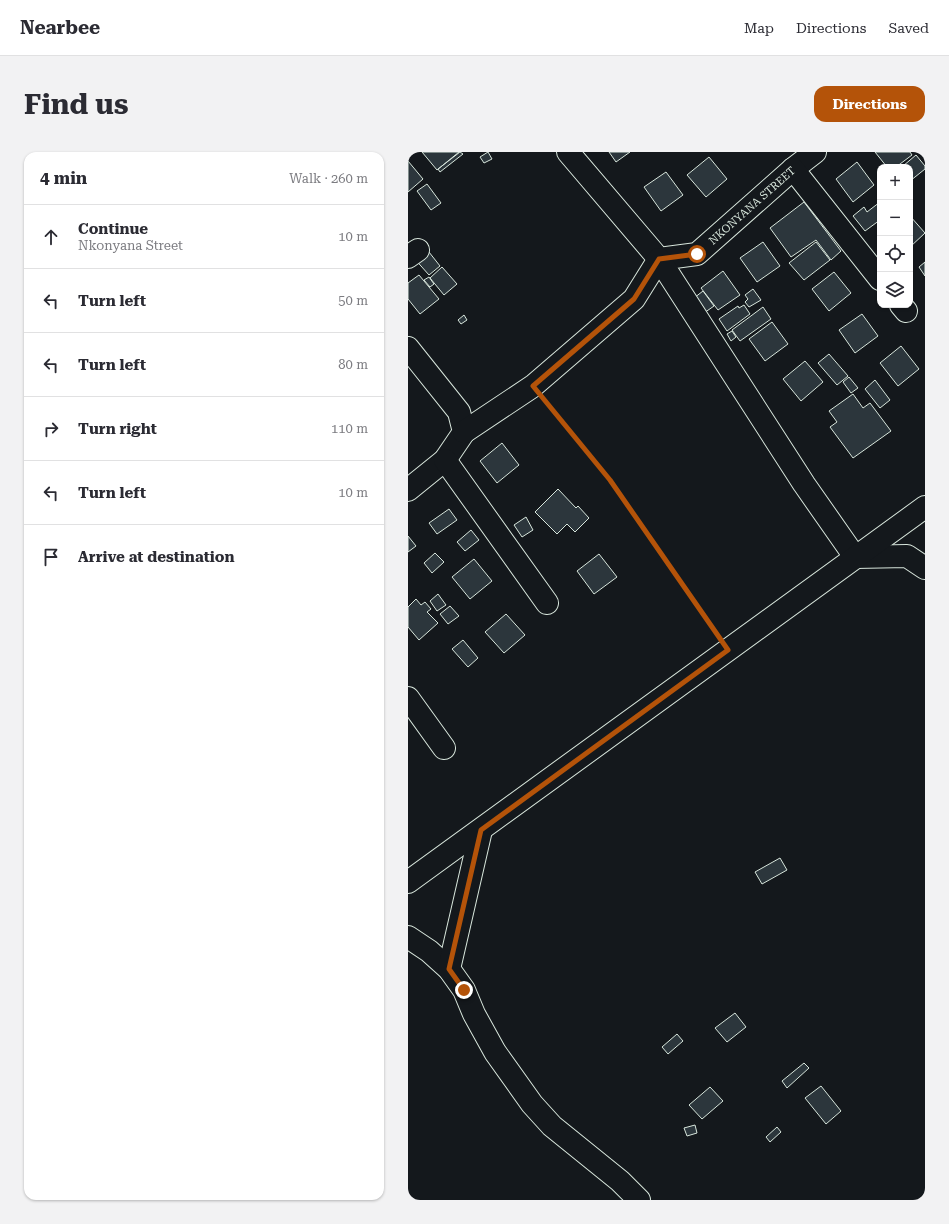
<!DOCTYPE html>
<meta charset="utf-8">
<style>
body{margin:0;font-family:"Roboto Serif",serif;background:#f2f2f3;color:#2b2b33}
.controls{position:absolute;right:12px;top:12px;display:grid;overflow:hidden;border-radius:8px;box-shadow:0 1px 3px #0004}
.controls button{width:36px;height:36px;display:grid;place-items:center;padding:0;border:0;border-bottom:1px solid #e1e1e2;background:#fff;color:#2b2b33;font:20px sans-serif}
.stop{position:absolute;width:12px;height:12px;margin:-9px;border:3px solid #b45309;border-radius:50%;background:#fff}
.stop.end{background:#b45309;border-color:#fff;box-shadow:0 1px 4px #0008}
.list{margin:0;padding:0;list-style:none}
h2{display:flex;justify-content:space-between;align-items:center;height:52px;margin:0;padding:0 16px;font-size:17px}
h2 small{font-size:13px;font-weight:400;color:#7c7c81}
.list li{display:grid;grid-template-columns:26px 1fr auto;gap:12px;align-items:center;box-sizing:border-box;height:64px;padding:0 16px;border-top:1px solid #e1e1e2}
.list b{display:block;font-size:15px;white-space:nowrap}
.list p{margin:0;font-size:13px;white-space:nowrap;color:#7c7c81}
.list em{font-size:13px;font-style:normal;color:#7c7c81}
.icon{flex:none;width:22px;height:22px;fill:none;stroke:currentColor;stroke-width:2;stroke-linecap:round;stroke-linejoin:round}
.map{position:relative;flex:none;width:517px;height:1048px;overflow:hidden;border-radius:12px}
header{display:flex;align-items:center;gap:24px;box-sizing:border-box;height:56px;padding:0 20px;background:#fff;border-bottom:1px solid #e1e1e2}
header strong{font-size:19px}
nav{display:flex;gap:22px;margin-inline-start:auto;font-size:14px}
.intro{display:flex;align-items:center;justify-content:space-between;box-sizing:border-box;height:96px;padding:0 24px}
h1{margin:0;font-size:28px}
.button{padding:10px 18px;border-radius:12px;background:#b45309;color:#fff;font-size:14px;font-weight:700}
main{display:flex;gap:24px;padding:0 24px}
aside{flex:1;background:#fff;border-radius:12px;box-shadow:0 1px 3px #0004}
.map>svg:first-child{display:block}
</style>
<header>
<strong>Nearbee</strong>
<nav><a>Map</a><a>Directions</a><a>Saved</a></nav>
</header>
<div class="intro"><h1>Find us</h1><a class="button">Directions</a></div>
<main>
<aside>
<h2>4 min<small>Walk · 260 m</small></h2>
<ul class="list">
<li><svg class="icon" aria-label="ahead" viewBox="0 0 24 24"><path d="M12 20V5M6 11l6-6 6 6"/></svg><div><b>Continue</b><p>Nkonyana Street</p></div><em>10 m</em></li>
<li><svg class="icon" aria-label="left" viewBox="0 0 24 24"><path d="M17 20v-9H6M10 6l-5 5 5 5"/></svg><div><b>Turn left</b></div><em>50 m</em></li>
<li><svg class="icon" aria-label="left" viewBox="0 0 24 24"><path d="M17 20v-9H6M10 6l-5 5 5 5"/></svg><div><b>Turn left</b></div><em>80 m</em></li>
<li><svg class="icon" aria-label="right" viewBox="0 0 24 24"><path d="M7 20v-9h11M14 6l5 5-5 5"/></svg><div><b>Turn right</b></div><em>110 m</em></li>
<li><svg class="icon" aria-label="left" viewBox="0 0 24 24"><path d="M17 20v-9H6M10 6l-5 5 5 5"/></svg><div><b>Turn left</b></div><em>10 m</em></li>
<li><svg class="icon" aria-label="arrive" viewBox="0 0 24 24"><path d="M6 21V4h12l-3 4 3 4H6"/></svg><div><b>Arrive at destination</b></div></li>
</ul>
</aside>
<div class="map">
<svg width="517" height="1048" viewBox="0 0 517 1048">
<rect width="100%" height="100%" fill="#14181c"/>
<path fill="#2c363c" stroke="#d8e6dc" d="M14,0H51L29,18Z
M52,0L55,2L32,20L30,17Z
M80,0L84,7L76,11L72,5Z
M201,0H222L208,10Z
M467,0H502L504,3L488,15H479Z
M508,3L517,14V17L502,29V15L495,14Z
M301,5L319,27L298,45L279,23Z
M0,9L15,27L0,40Z
M449,10L466,33L445,50L428,27Z
M258,20L275,43L253,59L236,35Z
M19,32L33,51L23,58L9,39Z
M396,50L433,99L423,108L408,88L383,105L362,76Z
M472,50V68L457,79L445,64L456,55L459,60Z
M502,64L517,81L502,95Z
M355,90L372,114L349,130L332,106Z
M408,90L422,108L396,128L381,111Z
M17,95L32,114L21,123L5,105Z
M517,110V124L511,115Z
M34,115L49,132L36,143L22,126Z
M315,119L332,143L310,158L293,136Z
M426,120L443,141L421,159L404,137Z
M11,123L31,147L12,162L0,147V131Z
M21,125L26,132L22,135L16,128Z
M345,137L353,148L341,155L337,150L340,147L337,143Z
M295,139L306,154L296,161L286,146Z
M336,153L342,162L319,179L311,167L330,154L331,156Z
M355,155L363,167L332,189L324,178Z
M454,162L470,184L447,201L431,178Z
M56,163L59,168L53,172L50,168Z
M364,170L380,192L357,209L341,187Z
M324,179L328,185L323,189L319,182Z
M493,194L511,217L490,234L472,211Z
M421,202L440,224L429,233L410,211Z
M397,209L415,230L393,249L375,227Z
M441,225L450,236L443,241L435,230Z
M467,228L482,248L472,256L457,237Z
M445,242L455,256L462,251L483,279L445,306L422,275L429,270L421,259Z
M94,291L111,313L89,331L72,309Z
M150,337L168,356L170,354L181,366L167,380L159,372L149,382L127,360Z
M41,357L49,368L29,382L21,371Z
M118,365L125,378L114,385L106,373Z
M63,378L71,388L57,399L49,390Z
M0,384L8,394L0,400Z
M27,401L36,410L24,421L16,411Z
M191,402L209,425L186,442L169,419Z
M66,407L84,429L62,447L44,425Z
M30,442L38,453L29,459L22,449Z
M8,447L13,453L17,450L23,457L19,460L30,471L11,488L0,475V455Z
M42,454L51,464L40,472L32,462Z
M98,462L117,483L96,501L77,480Z
M55,488L70,506L60,515L44,497Z
M372,706L379,718L354,732L347,720Z
M327,861L338,875L319,890L307,876Z
M269,882L275,889L260,902L254,895Z
M396,911L401,916L379,936L374,929Z
M413,934L433,959L418,972L397,946Z
M302,935L315,949L294,967L281,953Z
M287,973L289,981L279,984L276,976Z
M369,975L373,980L362,990L358,985Z"/>
<g fill="none" stroke-linecap="round" stroke-linejoin="round">
<g stroke="#d8e6dc" stroke-width="24">
<g id="minor">
<path id="s1" d="M160,0L251,107L289,102L385,17L407,0"/>
<path d="M385,17L472,127"/>
<path d="M0,105L10,98"/>
<path d="M493,153L498,159"/>
<path d="M0,196L51,260L56,280L37,308L0,338"/>
<path d="M56,280L125,234L226,147L251,107L396,332L447,405L499,404L517,416"/>
<path d="M37,308L139,451"/>
<path d="M0,546L36,596"/>
<path d="M0,785L21,799L41,817L56,838L66,862L87,900L124,952L144,974L212,1029L231,1048"/>
<path d="M41,817L73,678"/>
</g>
</g>
<g stroke="#d8e6dc" stroke-width="24">
<path id="major" d="M0,730L517,355"/>
</g>
<path stroke="#9da8a2" stroke-width="2.5" stroke-dasharray="3 2" stroke-linecap="butt" d="M141,253L202,328L306,478"/>
<use href="#minor" stroke="#14181c" stroke-width="22"/>
<use href="#major" stroke="#14181c" stroke-width="22"/>
</g>
<g fill="none" stroke-linecap="round" stroke-linejoin="round">
<path stroke="#b45309" stroke-width="5" d="M56,838L41,817L73,678L320,498L202,328L125,234L226,147L251,107L289,102"/>
</g>
<g text-anchor="middle" dominant-baseline="central" stroke-width="3" stroke-linejoin="round" paint-order="stroke">
<g font-size="11" fill="#d8e6dc" stroke="#14181c">
<text stroke="none"><textPath href="#s1" startOffset="252">NKONYANA STREET</textPath></text>
</g>
</g>
</svg>
<div class="controls">
<button>+</button>
<button>−</button>
<button><svg class="icon" aria-label="locate" viewBox="0 0 24 24"><circle cx="12" cy="12" r="6"/><path d="M12 2v4M12 18v4M2 12h4M18 12h4"/></svg></button>
<button><svg class="icon" aria-label="layers" viewBox="0 0 24 24"><path d="M12 4l9 5-9 5-9-5zM3 14l9 5 9-5"/></svg></button>
</div>
<div class="stop" style="left:289px;top:102px"></div>
<div class="stop end" style="left:56px;top:838px"></div>
</div>
</main>
